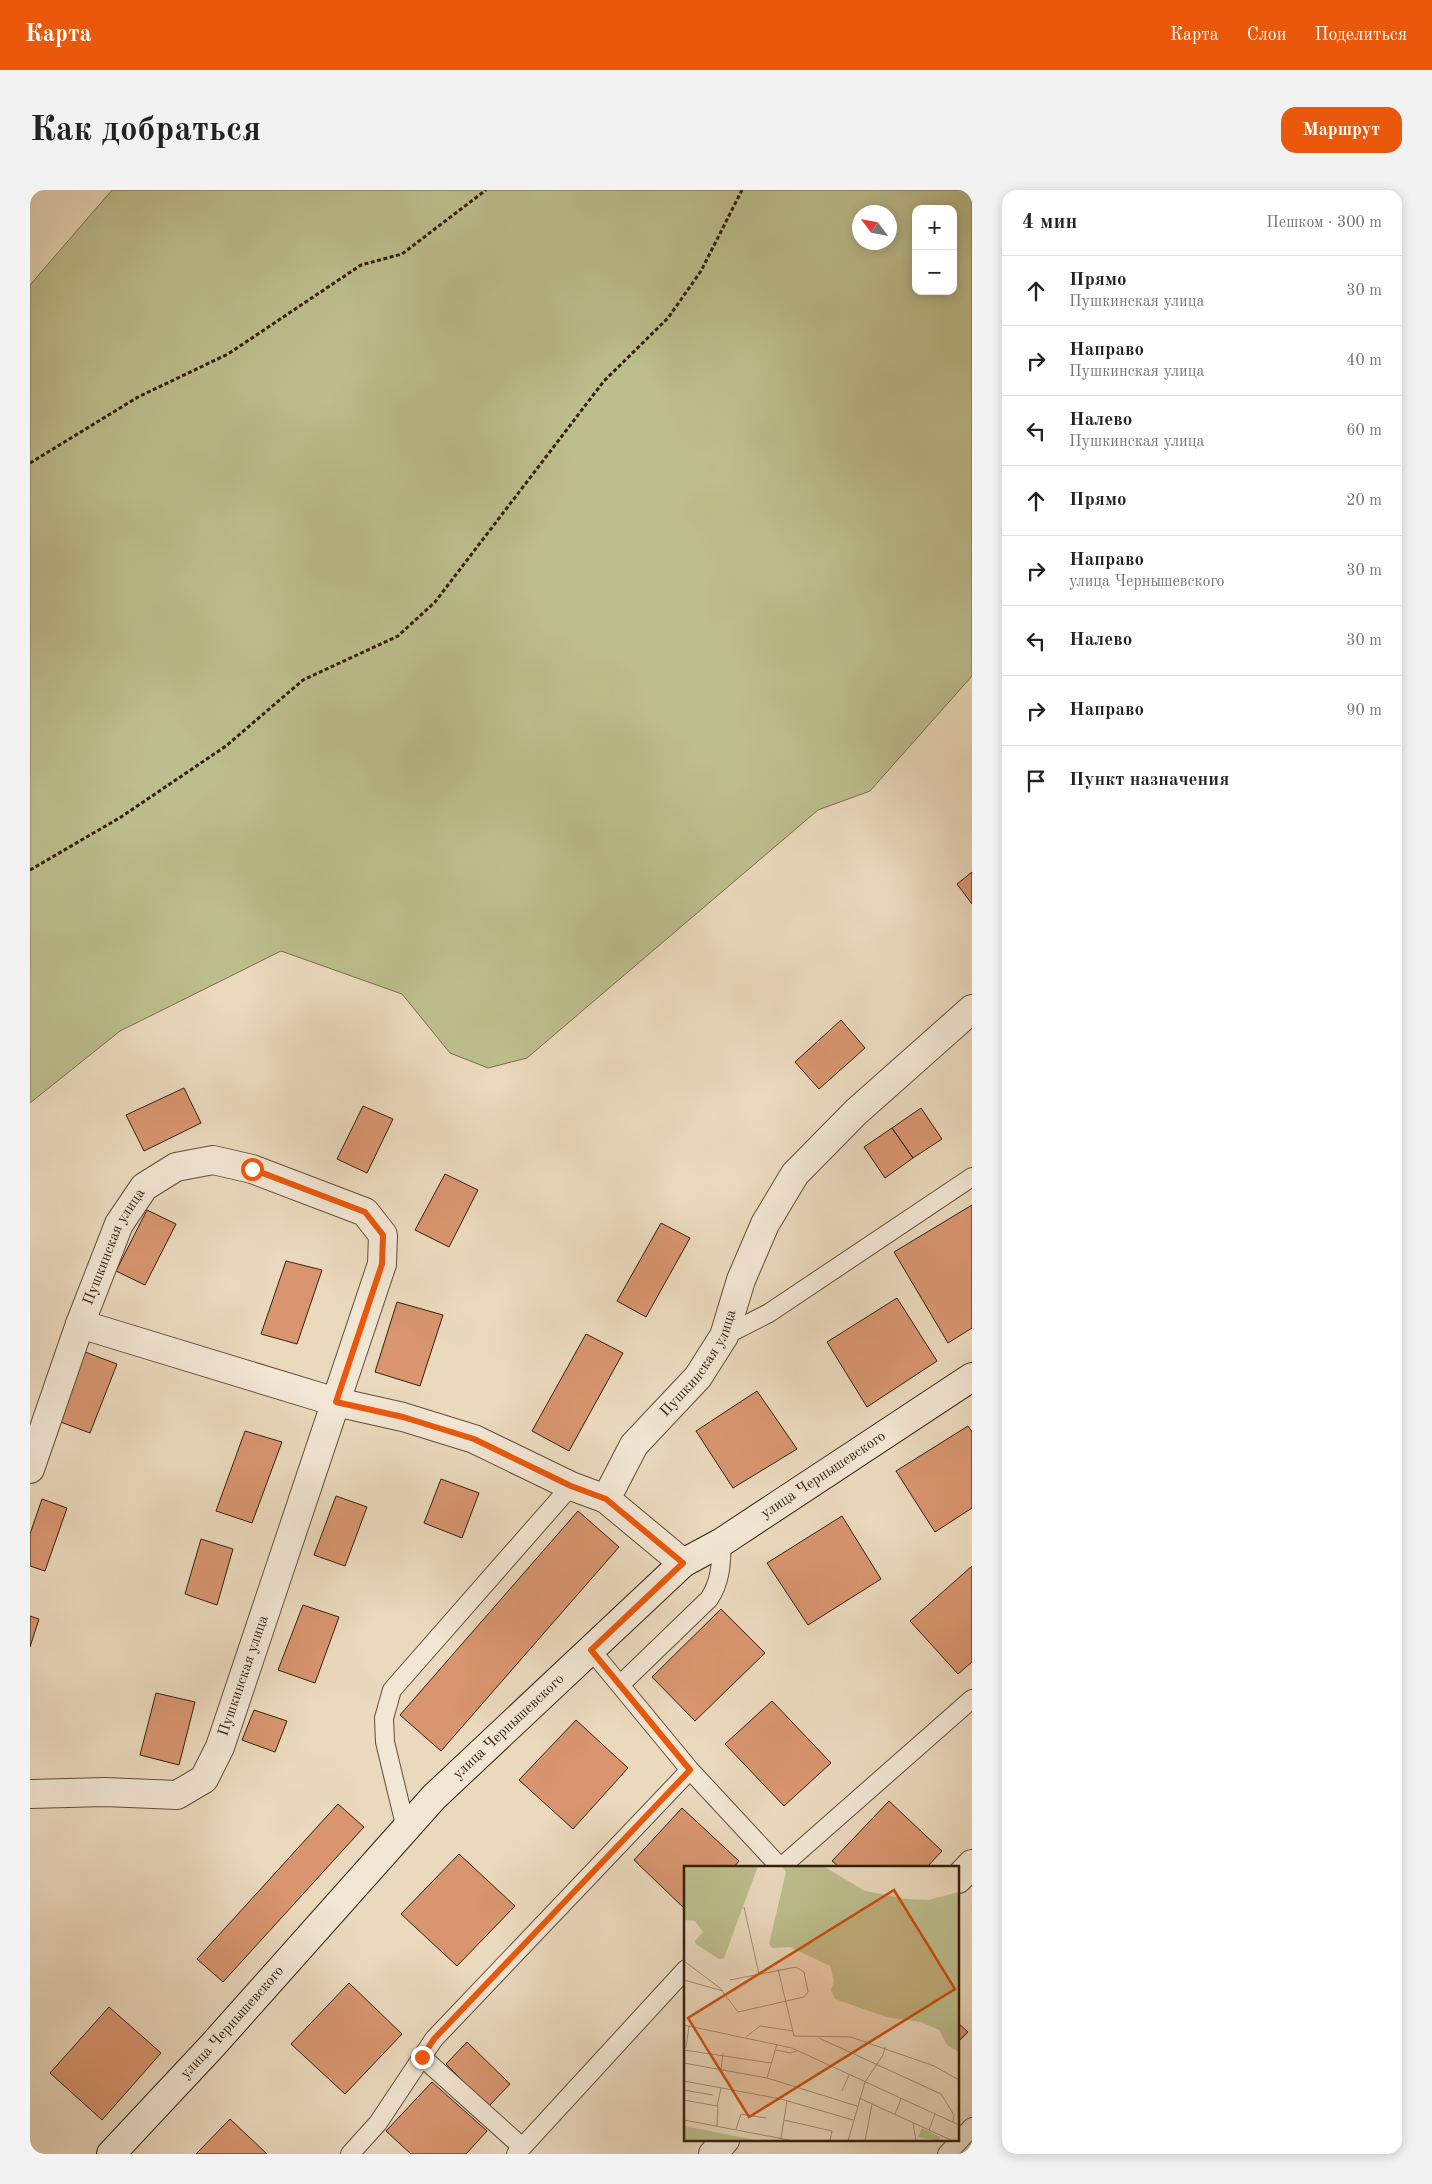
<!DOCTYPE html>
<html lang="ru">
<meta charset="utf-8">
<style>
body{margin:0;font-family:"Old Standard TT",serif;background:#f2f2f2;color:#222}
.controls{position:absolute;right:15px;top:15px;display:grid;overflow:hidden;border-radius:10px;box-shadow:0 2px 12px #0003}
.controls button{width:45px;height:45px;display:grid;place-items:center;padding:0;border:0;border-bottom:1px solid #e0e0e0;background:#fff;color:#222;font:25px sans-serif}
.compass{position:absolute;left:822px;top:15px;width:45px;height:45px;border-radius:50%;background:#fff;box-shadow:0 2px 12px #0003;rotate:302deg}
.stop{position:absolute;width:15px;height:15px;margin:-11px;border:4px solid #ea580c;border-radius:50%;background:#fff}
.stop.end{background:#ea580c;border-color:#fff;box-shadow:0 1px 5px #0008}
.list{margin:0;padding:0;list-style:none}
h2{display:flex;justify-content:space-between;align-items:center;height:65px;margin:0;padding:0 20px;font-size:21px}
h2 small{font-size:16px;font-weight:400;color:#767676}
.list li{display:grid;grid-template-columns:32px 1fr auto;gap:15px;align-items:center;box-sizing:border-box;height:70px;padding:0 20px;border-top:1px solid #e0e0e0}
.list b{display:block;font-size:19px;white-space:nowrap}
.list p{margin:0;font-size:16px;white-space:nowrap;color:#767676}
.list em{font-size:16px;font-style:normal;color:#767676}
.icon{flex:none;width:28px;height:28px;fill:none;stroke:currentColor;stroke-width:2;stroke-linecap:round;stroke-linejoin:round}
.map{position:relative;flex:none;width:942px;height:1964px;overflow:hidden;border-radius:15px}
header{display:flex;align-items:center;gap:30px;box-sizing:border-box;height:70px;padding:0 25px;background:#ea580c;color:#fff}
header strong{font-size:24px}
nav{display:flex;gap:28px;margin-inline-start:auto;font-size:18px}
.intro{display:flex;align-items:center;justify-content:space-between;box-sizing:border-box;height:120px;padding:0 30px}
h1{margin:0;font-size:35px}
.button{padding:12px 22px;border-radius:15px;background:#ea580c;color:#fff;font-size:18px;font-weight:700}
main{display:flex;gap:30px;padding:0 30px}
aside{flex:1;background:#fff;border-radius:15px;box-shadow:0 2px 12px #0003}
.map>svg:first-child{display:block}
</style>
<header>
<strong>Карта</strong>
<nav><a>Карта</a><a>Слои</a><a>Поделиться</a></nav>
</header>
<div class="intro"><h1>Как добраться</h1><a class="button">Маршрут</a></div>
<main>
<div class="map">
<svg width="942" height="1964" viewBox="0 0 942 1964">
<rect width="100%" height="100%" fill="#ebd9bd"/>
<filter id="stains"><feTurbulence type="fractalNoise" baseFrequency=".004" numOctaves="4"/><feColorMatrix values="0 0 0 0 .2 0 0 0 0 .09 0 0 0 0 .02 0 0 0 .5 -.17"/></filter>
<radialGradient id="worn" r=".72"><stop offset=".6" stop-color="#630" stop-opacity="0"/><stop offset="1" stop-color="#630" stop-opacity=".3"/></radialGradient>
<path fill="#bdbe8d" stroke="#786f4d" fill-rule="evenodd" d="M82,0H942V486L840,601L788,620L497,868L458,878L420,863L372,804L251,761L90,841L0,913V95ZM886,19H923V101H886ZM829,22H859V52H829Z"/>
<path fill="#d8956f" stroke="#33200d" d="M942,682V714L927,694Z
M811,830L835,858L789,899L765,872Z
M154,898L171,933L114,961L96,925Z
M333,916L363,929L337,983L307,969Z
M891,918L912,949L883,968L862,938Z
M862,938L883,968L855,988L834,957Z
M415,984L448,1000L419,1057L385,1040Z
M942,1015V1138L918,1153L864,1062Z
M117,1020L146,1034L115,1095L86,1081Z
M631,1033L660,1048L616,1127L587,1111Z
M256,1071L292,1080L267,1154L231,1144Z
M867,1108L907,1171L837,1217L797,1152Z
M367,1112L413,1125L390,1196L345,1182Z
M556,1144L593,1163L539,1261L502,1241Z
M55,1162L87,1174L60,1243L28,1231Z
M727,1201L767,1259L703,1298L666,1241Z
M938,1236L942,1242V1318L905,1342L866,1281Z
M215,1241L252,1252L222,1333L186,1321Z
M411,1289L449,1303L432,1348L394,1333Z
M306,1306L337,1317L315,1376L284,1365Z
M12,1309L37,1318L15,1381L0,1376V1344Z
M548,1321L589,1357L411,1561L370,1525Z
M812,1326L851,1389L778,1435L737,1373Z
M171,1349L203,1359L187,1415L155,1404Z
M942,1376V1472L928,1484L880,1431Z
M273,1415L309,1427L285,1493L248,1480Z
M691,1419L735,1463L665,1531L622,1487Z
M0,1426L9,1429L0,1457Z
M126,1503L165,1512L149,1575L110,1565Z
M742,1511L801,1573L754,1616L695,1554Z
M224,1520L257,1531L245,1562L212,1550Z
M546,1530L598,1578L543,1639L489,1590Z
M859,1611L912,1661L896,1678H810L802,1671Z
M308,1614L334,1637L193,1792L167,1769Z
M652,1618L709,1671L703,1678H656V1720L604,1670Z
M429,1664L485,1716L427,1776L371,1724Z
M319,1793L372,1844L315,1904L261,1854Z
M79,1817L131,1863L72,1930L20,1883Z
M928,1833L938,1842L928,1852Z
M437,1852L480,1894L458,1917L416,1874Z
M402,1892L457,1941L436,1964H381L356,1941Z
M200,1929L237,1964H166Z"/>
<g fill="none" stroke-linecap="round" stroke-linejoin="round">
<g stroke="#614e39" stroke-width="20">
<path id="lane" d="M694,1146L739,1123L942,987
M561,1460L660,1580L750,1677
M591,1494L679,1409C691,1391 691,1374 692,1352
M376,1639L355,1552L354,1528L362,1500L541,1296
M750,1678L942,1509
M392,1867L492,1957
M320,1964L348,1933L404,1849L660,1580
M486,1964L656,1779
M917,1964L942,1937"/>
</g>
<g stroke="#614e39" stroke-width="30">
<g id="street">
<path id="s1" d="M50,1134L306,1212L373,1227L444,1249L541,1296L576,1309L604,1255L668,1187L694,1146L711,1090L735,1034L765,984L826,922L942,819"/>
<path id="s2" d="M0,1279L50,1134L89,1034L114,997L146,977L183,970L222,979L335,1022L353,1045L352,1074L190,1557L174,1589L147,1605L75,1602L0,1604"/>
<path d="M576,1309L653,1373"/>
<path d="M928,1689L942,1674"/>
<path d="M683,1964L695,1950"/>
</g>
</g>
<g stroke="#33200d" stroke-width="30">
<g id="secondary">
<path id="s3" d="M81,1964L183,1855L404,1607L653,1373L692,1352L942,1187"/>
</g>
</g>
<path stroke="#33200d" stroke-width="3" stroke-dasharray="4 2.5" stroke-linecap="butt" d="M0,273L108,207L198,164L331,75L372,64L456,0
M0,680L91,627L196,556L273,490L368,446L405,412L574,191L638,128L671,81L712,0"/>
<use href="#lane" stroke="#f2e6d4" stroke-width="18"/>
<use href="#street" stroke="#f2e6d4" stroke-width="28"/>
<use href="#secondary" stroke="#f2e6d4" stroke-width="28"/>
</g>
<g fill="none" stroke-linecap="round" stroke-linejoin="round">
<path stroke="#ea580c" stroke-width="6" d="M222,979L335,1022L353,1045L352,1074L306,1212L373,1227L444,1249L541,1296L576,1309L653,1373L561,1460L660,1580L404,1849L392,1867"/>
</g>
<g text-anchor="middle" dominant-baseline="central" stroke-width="4.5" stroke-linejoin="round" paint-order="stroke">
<g font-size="15" fill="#33200d" stroke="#f2e6d4">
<text stroke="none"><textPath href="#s2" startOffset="238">Пушкинская улица</textPath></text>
<text stroke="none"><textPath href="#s1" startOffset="722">Пушкинская улица</textPath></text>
<text stroke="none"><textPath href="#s3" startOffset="989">улица Чернышевского</textPath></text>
<text transform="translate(214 1486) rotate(-71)">Пушкинская улица</text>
<text stroke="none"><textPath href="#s3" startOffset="584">улица Чернышевского</textPath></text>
<text stroke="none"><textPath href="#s3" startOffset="179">улица Чернышевского</textPath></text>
</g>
</g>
<g transform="translate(654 1676)">
<rect width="275" height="275" fill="#ebd9bd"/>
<path d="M0,0H74L40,92L35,93L12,78L11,75L19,66L11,55L0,54ZM98,0H139L181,25L222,33L244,34L275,26V186L263,179L255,164L237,156L202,151L151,133L147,124L150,115L146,100L106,81L88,82L85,78L102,6ZM0,260L76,275H0ZM238,262L256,271L255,275L234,271Z" fill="#bdbe8d"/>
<path fill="none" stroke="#a18f77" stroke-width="1" d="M60,41L75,108M0,95L36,122L54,146L120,131L124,126L120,106L112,101L46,114M94,103L110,170L167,171L250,200L275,214M0,114L39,125M0,159L108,182L275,259M62,171L76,160L109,165M135,172L257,228L270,249L269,256M2,182L5,160M0,184L87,197M92,184L106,187L113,185M0,197L83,212L173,240M37,204L39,187M83,212L93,178M0,215L97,233L169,254M0,224L29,229M158,225L165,209M175,232L269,275M0,234L33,240L37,222M211,248L217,233M0,254L110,275M100,254L148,265L146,275M229,257L232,275M33,260L34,239M52,263L57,248L82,252M245,264L251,248M97,272L103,235M164,275L181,216L199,189L201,181M181,275L188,238"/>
<path fill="#cd500c" fill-opacity="0.15" stroke="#cd500c" stroke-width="2.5" d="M210,24L271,123L65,251L4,152Z"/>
<rect width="275" height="275" fill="none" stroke="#33200d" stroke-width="2.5"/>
</g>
<rect width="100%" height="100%" filter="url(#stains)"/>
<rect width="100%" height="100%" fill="url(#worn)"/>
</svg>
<div class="controls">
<button>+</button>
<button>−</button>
</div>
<svg class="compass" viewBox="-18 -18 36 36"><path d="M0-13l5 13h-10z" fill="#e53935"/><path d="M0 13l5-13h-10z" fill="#767676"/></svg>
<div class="stop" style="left:222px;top:979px"></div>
<div class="stop end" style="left:392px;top:1867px"></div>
</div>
<aside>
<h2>4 мин<small>Пешком · 300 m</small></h2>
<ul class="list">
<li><svg class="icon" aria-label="ahead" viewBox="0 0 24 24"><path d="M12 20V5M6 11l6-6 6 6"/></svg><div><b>Прямо</b><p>Пушкинская улица</p></div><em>30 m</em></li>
<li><svg class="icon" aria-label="right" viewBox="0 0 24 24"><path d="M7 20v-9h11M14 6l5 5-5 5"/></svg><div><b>Направо</b><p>Пушкинская улица</p></div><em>40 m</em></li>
<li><svg class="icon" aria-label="left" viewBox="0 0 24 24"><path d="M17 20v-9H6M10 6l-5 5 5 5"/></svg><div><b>Налево</b><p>Пушкинская улица</p></div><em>60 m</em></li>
<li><svg class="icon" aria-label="ahead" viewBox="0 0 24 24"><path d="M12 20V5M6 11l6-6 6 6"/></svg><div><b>Прямо</b></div><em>20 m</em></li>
<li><svg class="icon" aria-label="right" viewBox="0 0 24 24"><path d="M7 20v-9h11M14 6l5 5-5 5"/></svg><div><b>Направо</b><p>улица Чернышевского</p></div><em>30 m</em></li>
<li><svg class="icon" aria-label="left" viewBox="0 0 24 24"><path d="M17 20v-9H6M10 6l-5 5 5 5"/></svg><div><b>Налево</b></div><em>30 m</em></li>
<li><svg class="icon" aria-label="right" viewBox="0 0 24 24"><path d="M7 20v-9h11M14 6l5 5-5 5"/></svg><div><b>Направо</b></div><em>90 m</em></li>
<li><svg class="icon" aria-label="arrive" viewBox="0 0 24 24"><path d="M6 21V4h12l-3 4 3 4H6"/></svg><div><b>Пункт назначения</b></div></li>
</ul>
</aside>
</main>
